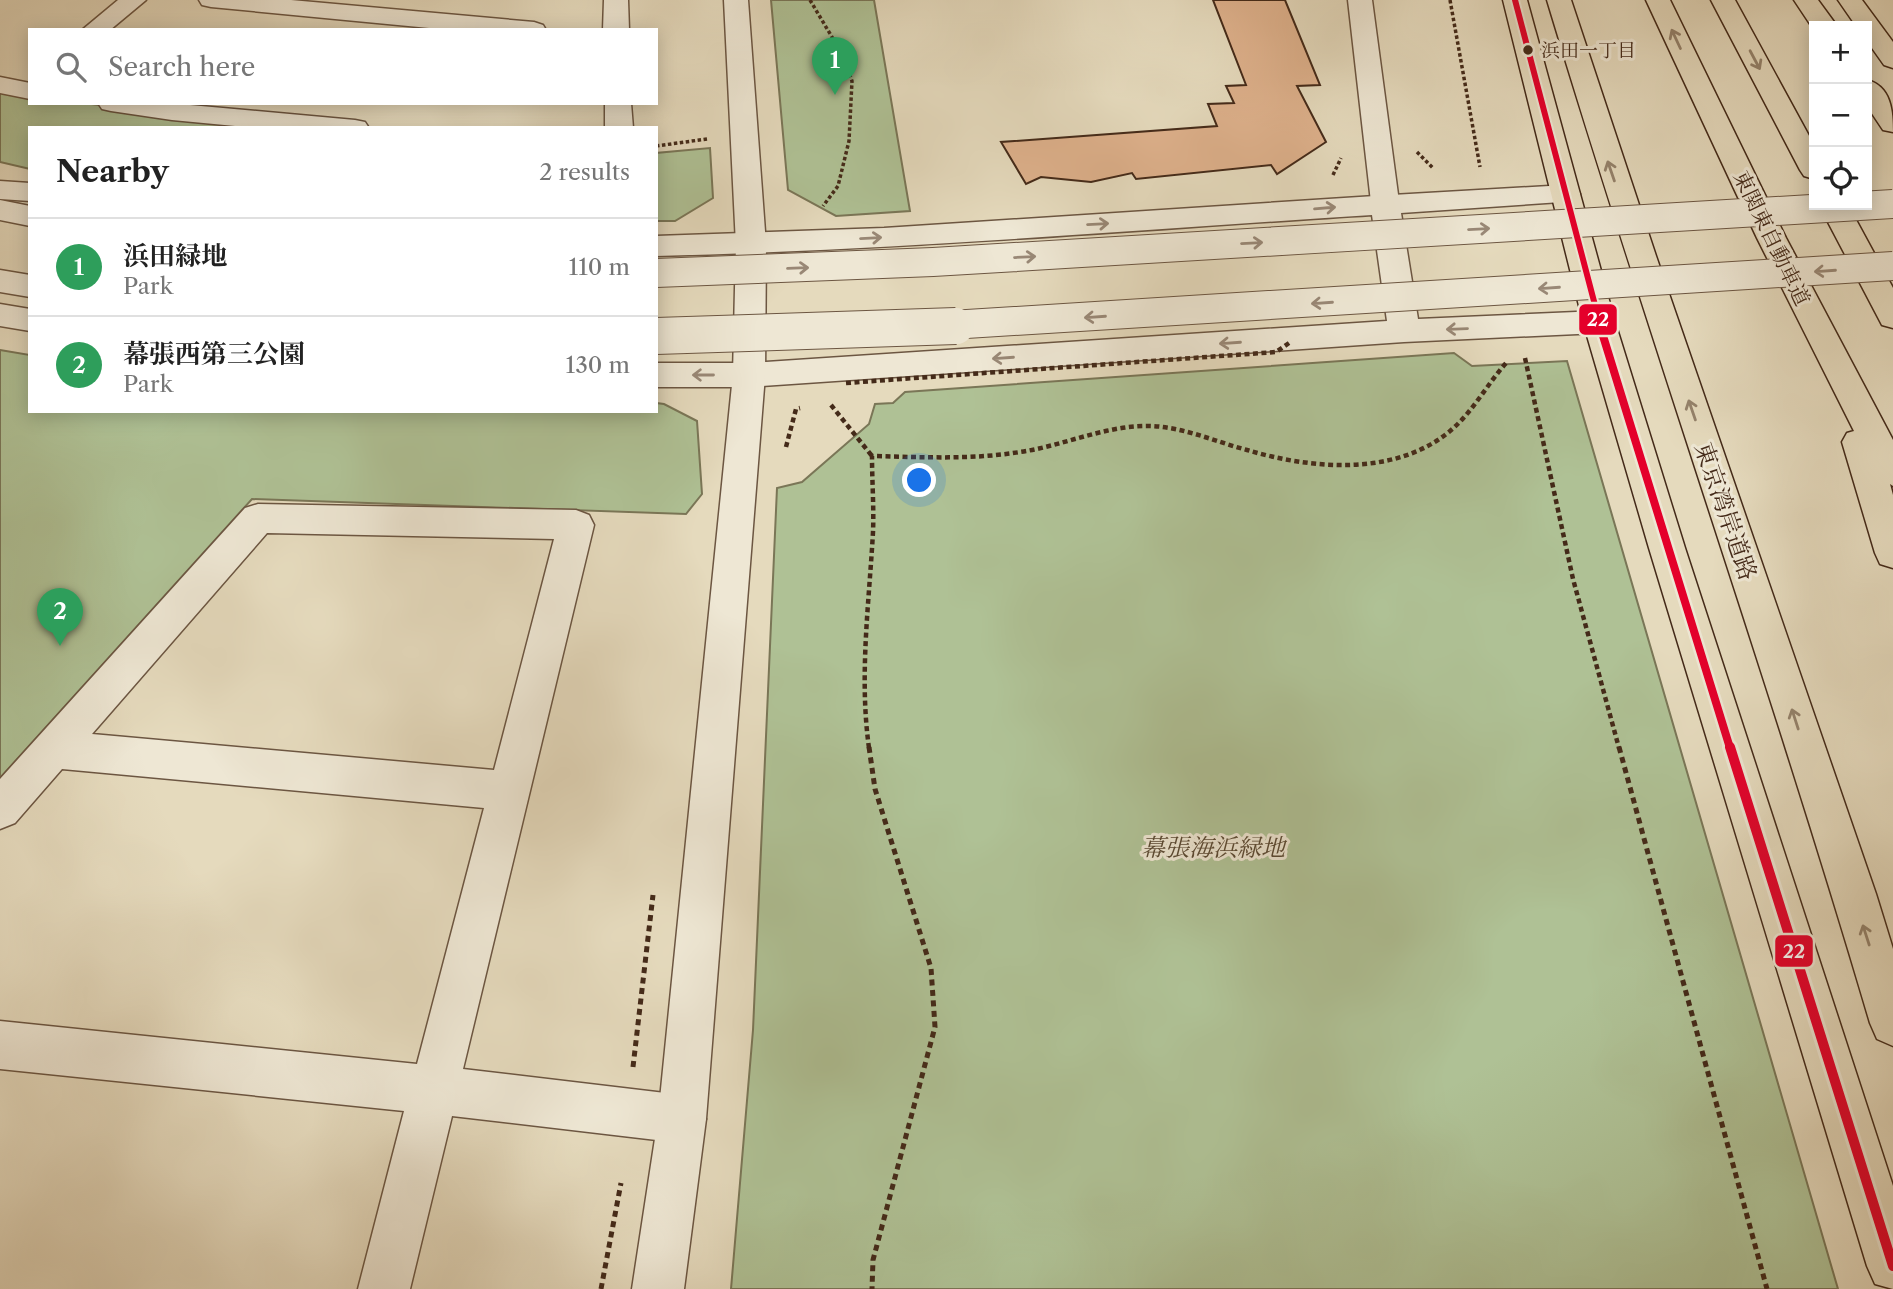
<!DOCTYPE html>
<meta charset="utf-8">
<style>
body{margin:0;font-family:"Libre Caslon Text","Noto Serif JP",serif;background:#f6f6f6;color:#222}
.controls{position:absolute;right:21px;top:21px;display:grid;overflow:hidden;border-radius:0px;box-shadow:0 4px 18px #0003}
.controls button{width:63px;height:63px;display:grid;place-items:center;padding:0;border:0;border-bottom:2px solid #e0e0e0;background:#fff;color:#222;font:35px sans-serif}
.you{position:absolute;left:920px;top:481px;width:24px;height:24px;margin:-18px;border:5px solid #fff;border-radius:50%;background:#1a73e8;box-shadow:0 0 0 10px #1a73e833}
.badge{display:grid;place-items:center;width:46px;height:46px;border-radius:50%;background:#db2777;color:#fff;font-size:23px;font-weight:700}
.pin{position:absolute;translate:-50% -58px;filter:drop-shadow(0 2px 4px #0008)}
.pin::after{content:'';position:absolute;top:37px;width:24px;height:21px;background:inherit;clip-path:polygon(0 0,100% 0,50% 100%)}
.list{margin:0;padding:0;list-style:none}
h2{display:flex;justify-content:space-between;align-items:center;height:91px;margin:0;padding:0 28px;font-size:30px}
h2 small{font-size:23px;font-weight:400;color:#767676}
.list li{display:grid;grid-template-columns:46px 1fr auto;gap:21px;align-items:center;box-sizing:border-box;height:98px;padding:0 28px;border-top:2px solid #e0e0e0}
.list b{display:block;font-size:26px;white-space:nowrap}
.list p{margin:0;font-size:23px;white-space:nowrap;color:#767676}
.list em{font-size:23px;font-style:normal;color:#767676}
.icon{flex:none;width:38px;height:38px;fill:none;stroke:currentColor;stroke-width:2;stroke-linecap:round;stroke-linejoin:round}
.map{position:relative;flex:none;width:1893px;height:1289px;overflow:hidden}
.search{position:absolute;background:#fff;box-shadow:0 4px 18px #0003;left:28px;top:28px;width:630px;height:77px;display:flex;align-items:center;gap:18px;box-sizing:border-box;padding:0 24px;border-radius:0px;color:#767676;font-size:26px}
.panel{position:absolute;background:#fff;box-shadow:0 4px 18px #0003;left:28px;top:126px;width:630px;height:287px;border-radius:0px}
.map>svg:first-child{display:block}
</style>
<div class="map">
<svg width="1893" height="1289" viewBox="0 0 1893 1289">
<rect width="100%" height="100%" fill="#e5dabd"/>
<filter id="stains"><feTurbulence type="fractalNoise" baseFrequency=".00286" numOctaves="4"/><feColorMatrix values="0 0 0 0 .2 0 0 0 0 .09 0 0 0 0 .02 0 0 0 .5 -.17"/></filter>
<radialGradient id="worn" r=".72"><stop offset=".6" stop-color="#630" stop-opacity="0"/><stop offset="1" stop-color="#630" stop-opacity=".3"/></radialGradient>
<path fill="#afc195" stroke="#7a7657" stroke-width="2" d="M771,0H874L910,211L836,216L788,190Z
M0,91L30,96V103H84L182,116L311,128H30V169L0,162Z
M710,148L713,198L675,221H656V153Z
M0,350L30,355V411H656V403L664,404L697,421L702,494L686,514L252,499L0,778Z
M1454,353L1472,366L1567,361L1838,1289H731L753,1030L777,488L802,482L869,424L875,404L893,403L905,392Z"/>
<path fill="#deb18c" stroke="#442a19" stroke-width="2" d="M1213,0H1285L1320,85L1297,86L1326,142L1277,174L1271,165L1136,179L1132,173L1091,182L1041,177L1026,184L1001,142L1217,126L1208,104L1234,103L1226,86L1246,85Z"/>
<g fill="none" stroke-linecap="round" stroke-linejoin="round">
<g stroke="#6c5642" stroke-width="3">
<path id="minor" d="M118,0H146L110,30H82Z
M199,0H291L534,22L543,25L546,30H450L211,7L202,5Z
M604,0H628L629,30H603Z
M0,77L30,83V99L0,93Z
M98,103H168L355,120L365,122L369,128H257L172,120L111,111L102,109Z
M605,103H631L633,128H605Z
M0,181L30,183V201L0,199Z
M1566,185L1576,187L1580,194L1576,201L1401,213L1418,319L1599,311L1610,314L1615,322L1610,330L1599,333L1404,342L749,387H656V363H749L1387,321L1372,215C1134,230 896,250 656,256V236L884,228L1375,196L1385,193L1392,195Z
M0,304L30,309V331L0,326Z
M258,504L576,510L589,515L594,525L463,1069L682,1095L699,1102L706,1119L699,1136L682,1143L452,1116L410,1289H358L404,1111L0,1069V1021L417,1064L484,808L62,769L15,823L0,829V779L245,508ZM267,533L554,539L494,770L92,734Z"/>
</g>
<g stroke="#6c5642" stroke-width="3">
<path id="tertiary" d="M724,0H748L766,245L765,375L706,1119L684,1289H632L658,1119L733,375L736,245Z
M1348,0H1372L1399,202L1395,209L1385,211L1375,209L1371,202Z
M0,200L30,206V226L0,220Z
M0,270L30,275V297L0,292Z"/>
</g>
<g stroke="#442a19" stroke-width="3">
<path id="trunk" d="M1503,0H1527L1615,322L1685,548L1893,1186V1289L1875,1284L1867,1266L1649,548L1583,322Z
M1547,0H1571L1656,256L1876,894L1893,949V1046L1877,1039L1870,1023C1769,680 1650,342 1547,0Z
M1794,0H1818L1837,26H1814V30Z
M1838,0H1862L1893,42V68L1884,65L1867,41V26H1856Z
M1867,80C1891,86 1893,111 1893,132L1883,130L1867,106Z"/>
</g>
<g stroke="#442a19" stroke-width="3">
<path id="motorway" d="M1646,0H1670L1786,238L1893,440V486L1890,484L1893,495V568L1880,564L1875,553L1842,442L1847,433L1854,431L1757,238Z
M1711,0H1735L1814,145V179L1804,176L1800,170Z
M1819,205H1848L1893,288V328L1882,325Z"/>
</g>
<path stroke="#442a19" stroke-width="3.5" stroke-dasharray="3.5 2.5" stroke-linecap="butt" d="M810,0L842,54L852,81L849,141L838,186L823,206
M1450,0L1480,167
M656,146L707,139
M1417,152L1433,168
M1333,175L1341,158"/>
<path stroke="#442a19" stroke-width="4.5" stroke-dasharray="5 3.5" stroke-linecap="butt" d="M1525,358L1573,579L1619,748
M831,405L872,456
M786,447L796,409L800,408
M869,748C859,677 869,604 873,532C874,507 872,481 872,456C921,457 971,460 1020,452C1062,446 1101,427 1144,426C1179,425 1213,441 1247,450C1311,469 1395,477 1450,431C1473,412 1487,384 1507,362"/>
<path stroke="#442a19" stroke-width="5" stroke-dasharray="6 4.5" stroke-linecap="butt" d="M869,747L875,789L931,968L935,1027L873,1260L872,1289
M1619,747L1767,1289
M633,1067L653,895
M601,1289L621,1183"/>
<use href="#minor" fill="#eee7d4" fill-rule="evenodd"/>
<use href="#tertiary" fill="#eee7d4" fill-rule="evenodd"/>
<use href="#trunk" fill="#e5dabd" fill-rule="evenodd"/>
<use href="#motorway" fill="#e5dabd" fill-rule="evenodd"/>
<g stroke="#6c5642" stroke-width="30" stroke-linecap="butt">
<path id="tertiary-bridge-far1" d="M656,273L933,262L1893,204
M903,328L1893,266"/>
</g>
<g stroke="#6c5642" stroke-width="38" stroke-linecap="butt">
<path id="tertiary-bridge" d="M656,336L956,326"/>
</g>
<path stroke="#442a19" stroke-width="4.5" stroke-dasharray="5 3.5" stroke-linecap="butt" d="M846,383L1276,352L1289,343"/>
<use href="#tertiary-bridge-far1" stroke="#eee7d4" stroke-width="28"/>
<use href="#tertiary-bridge" stroke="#eee7d4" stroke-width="36"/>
<g stroke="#eee7d4" stroke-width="10">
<path id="bus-1-far2" d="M1515,0L1601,328"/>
</g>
<g stroke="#eee7d4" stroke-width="13">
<path id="bus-1-far1" d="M1600,326L1730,748"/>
</g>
<g stroke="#eee7d4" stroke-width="16">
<path id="bus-1" d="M1730,747L1893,1266"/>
</g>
<use href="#bus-1-far2" stroke="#e4002b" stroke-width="6"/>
<use href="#bus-1-far1" stroke="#e4002b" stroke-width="8"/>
<use href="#bus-1" stroke="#e4002b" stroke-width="10"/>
</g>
<defs><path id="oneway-shaft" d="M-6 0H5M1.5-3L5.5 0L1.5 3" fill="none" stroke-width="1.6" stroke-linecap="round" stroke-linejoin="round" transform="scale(1.75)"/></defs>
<g stroke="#94826b">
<use href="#oneway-shaft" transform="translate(1676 39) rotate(-115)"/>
<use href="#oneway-shaft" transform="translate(1755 60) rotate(62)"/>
<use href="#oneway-shaft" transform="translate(1611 171) rotate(-109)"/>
<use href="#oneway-shaft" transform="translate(1692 410) rotate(-109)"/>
<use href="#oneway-shaft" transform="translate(1795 719) rotate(-108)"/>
<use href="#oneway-shaft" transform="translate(1866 935) rotate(-108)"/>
</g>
<g stroke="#998876">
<use href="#oneway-shaft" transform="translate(1325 208) rotate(-5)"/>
<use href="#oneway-shaft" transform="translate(1098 224) rotate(-3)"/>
<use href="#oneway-shaft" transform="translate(1479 229) rotate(-3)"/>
<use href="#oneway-shaft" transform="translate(871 238) rotate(-3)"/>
<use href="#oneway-shaft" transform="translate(1252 243) rotate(-3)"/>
<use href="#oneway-shaft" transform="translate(1025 257) rotate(-3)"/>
<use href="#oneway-shaft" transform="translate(798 268) rotate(-2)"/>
<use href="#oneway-shaft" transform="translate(1825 271) rotate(176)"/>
<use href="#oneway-shaft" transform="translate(1549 288) rotate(176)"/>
<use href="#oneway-shaft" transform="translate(1322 303) rotate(176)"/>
<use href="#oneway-shaft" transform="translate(1095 317) rotate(176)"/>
<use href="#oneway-shaft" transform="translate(1457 329) rotate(178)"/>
<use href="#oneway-shaft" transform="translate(1230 343) rotate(176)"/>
<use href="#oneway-shaft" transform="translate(1003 358) rotate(176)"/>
<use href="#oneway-shaft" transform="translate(703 375) rotate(-180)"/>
</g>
<circle fill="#442a19" stroke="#eee7d4" stroke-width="2.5" cx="1528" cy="50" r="6"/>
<g text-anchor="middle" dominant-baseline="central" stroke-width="6" stroke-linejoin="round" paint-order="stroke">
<g font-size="19" fill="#442a19" stroke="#eee7d4" text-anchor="start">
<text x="1541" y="50">浜田一丁目</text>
</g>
<g font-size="21" fill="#442a19" stroke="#eee7d4">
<text transform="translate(1772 238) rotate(64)">東関東自動車道</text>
</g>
<g font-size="24" fill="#442a19" stroke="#eee7d4">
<text transform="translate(1726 511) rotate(71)">東京湾岸道路</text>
</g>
<g font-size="24" font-style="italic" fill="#594832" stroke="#eee7d4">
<text x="1213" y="847">幕張海浜緑地</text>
</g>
</g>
<g stroke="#eee7d4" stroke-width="2.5">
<rect x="1578" y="303" width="40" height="33" rx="7" fill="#e4002b"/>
<rect x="1774" y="934" width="40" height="34" rx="7" fill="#e4002b"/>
</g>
<g font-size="19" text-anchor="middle" font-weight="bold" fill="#fff">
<text x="1598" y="326">22</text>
<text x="1794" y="958">22</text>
</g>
<rect width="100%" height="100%" filter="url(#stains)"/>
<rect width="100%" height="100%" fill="url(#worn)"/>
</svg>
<div class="controls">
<button>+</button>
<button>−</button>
<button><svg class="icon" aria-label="locate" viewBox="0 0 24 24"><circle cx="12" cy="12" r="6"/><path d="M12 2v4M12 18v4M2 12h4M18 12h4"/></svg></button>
</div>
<div class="you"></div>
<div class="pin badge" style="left:835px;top:95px;background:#2e9e5b">1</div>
<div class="pin badge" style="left:60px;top:646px;background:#2e9e5b">2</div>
<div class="search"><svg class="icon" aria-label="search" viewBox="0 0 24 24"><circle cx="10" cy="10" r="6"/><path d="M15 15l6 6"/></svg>Search here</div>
<section class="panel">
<h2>Nearby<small>2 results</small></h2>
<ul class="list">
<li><span class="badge" style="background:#2e9e5b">1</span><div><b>浜田緑地</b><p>Park</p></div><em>110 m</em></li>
<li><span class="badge" style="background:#2e9e5b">2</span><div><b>幕張西第三公園</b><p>Park</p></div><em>130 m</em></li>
</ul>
</section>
</div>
